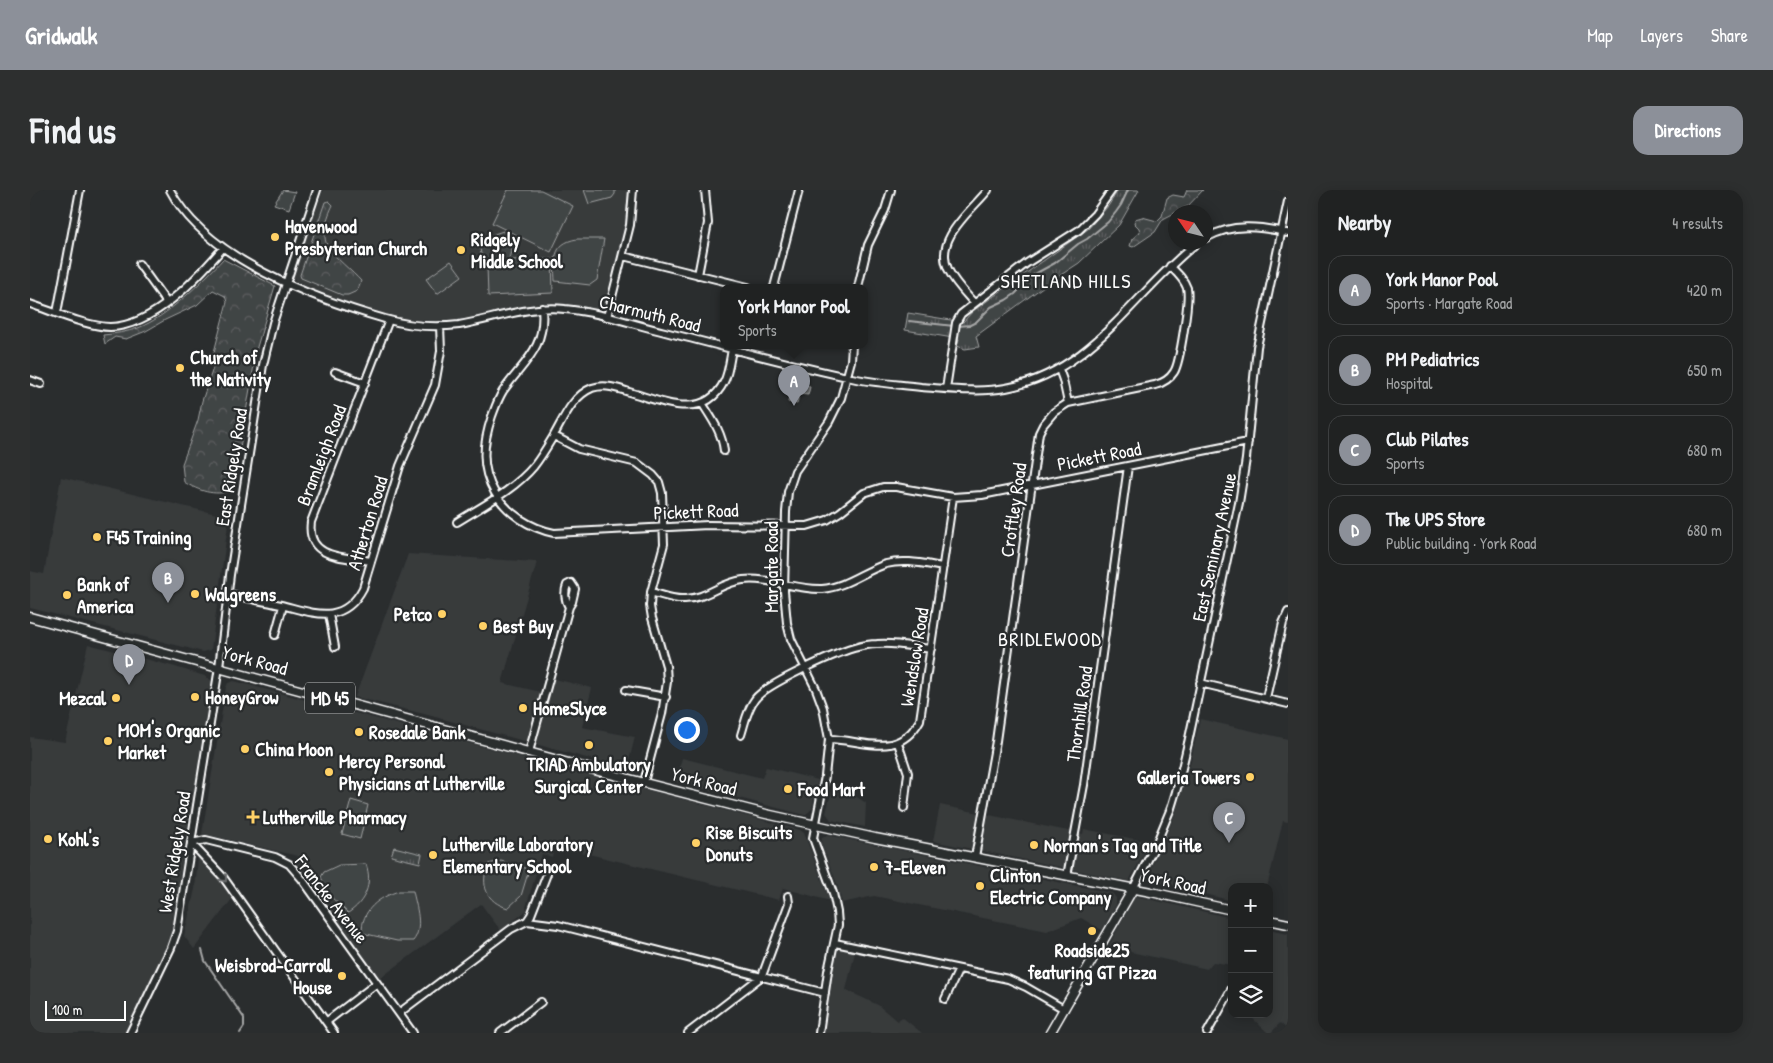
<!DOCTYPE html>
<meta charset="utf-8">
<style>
body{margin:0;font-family:"Patrick Hand",sans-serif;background:#2d2f2f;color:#f1f3f6}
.controls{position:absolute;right:15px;bottom:15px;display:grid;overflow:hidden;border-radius:10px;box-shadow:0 2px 12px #0003}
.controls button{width:45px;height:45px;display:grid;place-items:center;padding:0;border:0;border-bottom:1px solid #3d3f40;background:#202222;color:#f1f3f6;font:25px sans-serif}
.compass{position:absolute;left:1138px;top:15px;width:45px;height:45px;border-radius:50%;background:#202222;box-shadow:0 2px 12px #0003;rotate:305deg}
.scale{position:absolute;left:15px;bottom:12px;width:81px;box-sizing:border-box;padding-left:5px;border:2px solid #fff;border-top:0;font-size:14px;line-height:18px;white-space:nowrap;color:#fff;-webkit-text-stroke:4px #2a2d2e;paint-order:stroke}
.you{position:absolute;left:656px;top:539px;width:18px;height:18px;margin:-12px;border:4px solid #fff;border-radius:50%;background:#1a73e8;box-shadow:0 0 0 8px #1a73e833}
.badge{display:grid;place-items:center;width:32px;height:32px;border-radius:50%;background:#8c9099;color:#fff;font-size:16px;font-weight:700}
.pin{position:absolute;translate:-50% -41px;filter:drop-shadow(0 1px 2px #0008)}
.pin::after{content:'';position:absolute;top:26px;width:18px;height:15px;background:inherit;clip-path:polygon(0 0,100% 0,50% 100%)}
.popup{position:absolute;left:690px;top:94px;width:148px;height:65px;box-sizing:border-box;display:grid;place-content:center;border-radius:10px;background:#202222;filter:drop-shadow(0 1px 4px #0005);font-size:16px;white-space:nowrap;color:#a2a4a5}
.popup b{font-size:19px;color:#f1f3f6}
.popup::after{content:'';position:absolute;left:50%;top:100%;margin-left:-10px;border:10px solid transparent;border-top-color:#202222}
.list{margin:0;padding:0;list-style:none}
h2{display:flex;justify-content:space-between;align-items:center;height:65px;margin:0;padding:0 20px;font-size:21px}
h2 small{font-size:16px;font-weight:400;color:#a2a4a5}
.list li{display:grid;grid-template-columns:32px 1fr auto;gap:15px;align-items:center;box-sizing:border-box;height:70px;margin:0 10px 10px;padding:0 10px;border:1px solid #3d3f40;border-radius:15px}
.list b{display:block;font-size:19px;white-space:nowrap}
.list p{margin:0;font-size:16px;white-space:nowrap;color:#a2a4a5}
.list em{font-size:16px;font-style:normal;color:#a2a4a5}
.icon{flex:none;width:28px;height:28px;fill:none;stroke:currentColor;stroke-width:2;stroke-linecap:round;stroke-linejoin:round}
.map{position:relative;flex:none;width:1258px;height:843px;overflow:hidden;border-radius:15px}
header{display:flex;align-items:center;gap:30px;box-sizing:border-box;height:70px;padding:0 25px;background:#8c9099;color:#fff}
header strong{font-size:24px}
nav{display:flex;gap:28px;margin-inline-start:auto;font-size:18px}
.intro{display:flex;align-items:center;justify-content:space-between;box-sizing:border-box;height:120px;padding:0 30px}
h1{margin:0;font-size:35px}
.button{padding:12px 22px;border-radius:15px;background:#8c9099;color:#fff;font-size:18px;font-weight:700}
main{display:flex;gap:30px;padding:0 30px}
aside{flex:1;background:#202222;border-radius:15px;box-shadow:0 2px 12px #0003}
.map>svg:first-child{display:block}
</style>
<header>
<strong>Gridwalk</strong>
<nav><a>Map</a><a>Layers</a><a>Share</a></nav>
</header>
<div class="intro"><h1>Find us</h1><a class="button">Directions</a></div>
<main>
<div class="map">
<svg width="1258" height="843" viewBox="0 0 1258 843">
<defs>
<pattern id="grass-tufts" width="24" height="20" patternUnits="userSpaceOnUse" patternTransform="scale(1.25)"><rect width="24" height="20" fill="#414445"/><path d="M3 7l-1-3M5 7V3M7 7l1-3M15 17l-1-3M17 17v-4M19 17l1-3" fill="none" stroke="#5e6061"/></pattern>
<pattern id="forest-crowns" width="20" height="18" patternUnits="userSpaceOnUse" patternTransform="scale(1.25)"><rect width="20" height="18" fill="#414445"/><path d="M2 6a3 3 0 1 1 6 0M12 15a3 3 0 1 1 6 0" fill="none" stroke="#5e6061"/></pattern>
<pattern id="water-rules" width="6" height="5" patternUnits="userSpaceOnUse" patternTransform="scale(1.25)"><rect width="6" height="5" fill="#6a6c6d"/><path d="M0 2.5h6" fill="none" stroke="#808283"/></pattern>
</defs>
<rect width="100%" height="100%" fill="#2a2d2e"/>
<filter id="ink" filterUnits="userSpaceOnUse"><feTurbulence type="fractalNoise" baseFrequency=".02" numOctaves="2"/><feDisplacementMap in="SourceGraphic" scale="10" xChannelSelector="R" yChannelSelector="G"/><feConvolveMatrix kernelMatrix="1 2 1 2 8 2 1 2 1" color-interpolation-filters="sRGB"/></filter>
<g filter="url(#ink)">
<path fill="#373a3b" d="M293,0H599L600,5L596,34L576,117L572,121L536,114H511L493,116L429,130L410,132L372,129L343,121L294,104L265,91L263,86Z
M31,287L199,327L181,460L173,462L0,418V381L14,384Z
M378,364L507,372L472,493L511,502L516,487L562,498L552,537L605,547L597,579L398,525L325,507Z
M58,454L142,476L175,486L182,491L140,750L95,843H0V547L35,552Z
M204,491L770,640L774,643L800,711L753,698L749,710L525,656L522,667L512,664L496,717L497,720L471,741L451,714L349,789L263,674L268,666L172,644L196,497L198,493Z
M1170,529L1258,549V632L1253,631L1237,697H1202V711L1122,690L1118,685L1144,627L1158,583Z
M652,568L732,588L736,577L788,590L782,619L775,625L646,592Z
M804,592L836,613L835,637L801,630L796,623Z
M910,615L1053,644L1054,639L1120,652L1099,691L903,651Z
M798,645L1082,703L1086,708V715L1072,740L1051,728L1017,741L844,706L812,713L807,694L791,653L792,648Z
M169,658L205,705L164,759L154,746L165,699Z
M1105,706L1202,728V775L1183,772L1177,779L1078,757Z
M1239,740L1258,744V840L1250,833L1241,843H1238L1218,824H1239Z
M807,758L825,762L816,800L848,815L867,831L872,827L892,843H792Z"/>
<path fill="url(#grass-tufts)" stroke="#a0a2a2" d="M253,0L265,2L259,19L244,14Z
M1088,0H1109L1089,35L1049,73L1014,96L946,146L949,157L935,159L927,156L929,149L875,140L878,123L933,132L943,121L1058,39L1079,15Z
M364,657L392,664L390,673L361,666Z"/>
<path fill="url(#forest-crowns)" stroke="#a0a2a2" d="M1157,0H1173L1158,16L1133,29L1125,42L1103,57L1100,56L1102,49L1110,42L1109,38L1104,33L1105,29L1112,27L1127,31L1132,26L1137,8L1143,5L1154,7Z
M299,11L303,15C297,27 291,45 298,57C303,66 323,82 331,91L327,101L318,105H312L271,88L270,85L295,12Z
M193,69L245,96L227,157L204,293L201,301C184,306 169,301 154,292L152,274L168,230L172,211L183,178V166L197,112L195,106L183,100L167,115L135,130L116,141L96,149L85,147L75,154L73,145C84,144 97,142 108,138C137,127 172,92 193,69Z"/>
<path fill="#414445" stroke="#a0a2a2" d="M478,0H511L543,16L521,62L462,33Z
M554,0H585V4L582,8L559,14Z
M473,41C480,52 484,58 478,70L522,69L523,103L458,106L457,76H453L449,52L452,48Z
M547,49H574L567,90L560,95L525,91C524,71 522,53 547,49Z
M421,71L432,86L407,104L396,89Z
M321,610L338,615L330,649L312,644Z
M471,671L495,678L498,683L491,706L478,718C456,712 450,695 458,674Z
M336,674C343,694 335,712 318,723L299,705L291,687L294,682L309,675Z
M369,701H383C386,716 394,738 383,751H367L332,743C331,720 349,707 369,701Z"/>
<path fill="url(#water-rules)" stroke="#a6a7a7" d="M762,193L780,197L778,205L769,204L767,214L758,212Z"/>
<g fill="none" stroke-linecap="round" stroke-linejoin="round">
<path stroke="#a6a7a7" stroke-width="2" d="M879,131L924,136
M928,136L940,135L946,132L961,117L976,110L985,104L1003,85L1025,73L1048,54L1057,49L1078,32L1086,22L1091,15L1098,0
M172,760L175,771L214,828V837L210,843"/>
<g stroke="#fff" stroke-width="10">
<path id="minor" d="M140,0C176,69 285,109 355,129C379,136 404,138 429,135C464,129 499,115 535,119C569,122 602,134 635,142C696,157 756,174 817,187C842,193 866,194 891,197C919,199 948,203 976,198C1063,182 1103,103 1168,52
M1176,48C1202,33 1230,36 1258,43
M593,66L718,97
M109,74L137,113
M668,85L678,33L675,0
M744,97L769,0
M828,97L838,55L855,20L861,0
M944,113C935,103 924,92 918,79C904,49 941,21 958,0
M0,114C22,121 58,137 80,137C124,136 167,88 193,58
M512,118C516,159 494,171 473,201C468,209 465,218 462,226C453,253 450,277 465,303C478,324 500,338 524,343L678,335L777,336L797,330L810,322L834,303L853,297H866L923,307L952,305L1218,252
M27,123L50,0
M577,127L600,35L603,0
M1029,179L1033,190L1038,213
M305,182L335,193
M0,190L11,194
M916,199L926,133L931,124L997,73L1049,40L1065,24L1082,0
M672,213C682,229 692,242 694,261
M524,246L549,259L607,273L623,285L629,292L632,303L634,354L621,402L620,416L622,428L636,476L637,492L632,524L614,592
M427,332C454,315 484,300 504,276C511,267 517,257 523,247C533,230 542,206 562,198C575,194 587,198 599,202C631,211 674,232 694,192C699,182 700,169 702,159
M341,371C314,367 276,369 281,332L359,130
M621,402C632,405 644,410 655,409C676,409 692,392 713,390C739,387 766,400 792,399C816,397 834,381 856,374C875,369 894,374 913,377
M198,404C216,408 233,411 251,415C284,423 313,436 333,398L370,276L405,195L411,161L410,136
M299,424L305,457
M245,445L253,416
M1170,493L1258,514
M596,500L636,507
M1236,508L1253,433L1258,422
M711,545C715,533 717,519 725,509C736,494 804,464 824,458C831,456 839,454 847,454C865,452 883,457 901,459
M799,549C835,550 868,570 890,530L923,307
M868,553L878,583L874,618
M499,562L539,417L542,412L545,399L541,393L537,395C534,402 535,411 539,417
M161,653L176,650L245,667L259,674L272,689L383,843
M161,653L193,687L304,843
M945,667L966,551L1009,243L1013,235L1024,222L1038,213L1125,195C1133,193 1139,190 1144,182C1150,173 1160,108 1157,98C1154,89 1147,83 1140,76
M1037,686L1054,595L1098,276
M1103,699L1127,652L1141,618L1148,595L1158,553L1209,313L1216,269L1227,157L1258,11
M497,731L528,735L795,803
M805,753L978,789L996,797L1034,819
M915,809L929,779
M369,823L481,739L497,731L501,725L517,684
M296,832L347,793
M100,843L141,758L147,741L189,477L200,385L233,175L243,133L287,0
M470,843L511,812
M658,843L732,786L759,713L758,706
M789,843L798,781L808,735L807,722L803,703L783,648L795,586L799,549L793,518L786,499L761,449L757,433L754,401L756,322L758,302L765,281L799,232L811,208L821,171L822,155
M1177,843L1202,798"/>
</g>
<g stroke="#fff" stroke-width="11">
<path id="major" d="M0,427L568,581L736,624L845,648L1121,702L1202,720
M1239,730L1258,734
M1020,843L1103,699"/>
</g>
<use href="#minor" stroke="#2a2d2e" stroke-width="6"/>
<use href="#major" stroke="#2a2d2e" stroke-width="8"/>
<path stroke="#fff" stroke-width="1" d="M0,842L2,843"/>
</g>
<defs><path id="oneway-chevron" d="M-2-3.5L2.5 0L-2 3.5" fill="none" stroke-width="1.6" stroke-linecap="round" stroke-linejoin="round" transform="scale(1.25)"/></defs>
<use stroke="#6a6c6d" href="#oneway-chevron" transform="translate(194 689) rotate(52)"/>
</g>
<g fill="#ffd166" stroke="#2a2d2e" stroke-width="2">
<circle cx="245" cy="47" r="5"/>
<circle cx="431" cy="60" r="5"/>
<circle cx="150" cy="178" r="5"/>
<circle cx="67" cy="347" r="5"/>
<circle cx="165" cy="404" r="5"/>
<circle cx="37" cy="405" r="5"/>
<circle cx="412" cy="424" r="5"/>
<circle cx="453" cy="436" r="5"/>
<circle cx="165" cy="507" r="5"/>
<circle cx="86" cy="508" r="5"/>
<circle cx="493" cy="518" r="5"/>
<circle cx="329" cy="542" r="5"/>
<circle cx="78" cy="551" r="5"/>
<circle cx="559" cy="555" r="5"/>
<circle cx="215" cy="559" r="5"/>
<circle cx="299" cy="582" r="5"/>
<circle cx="1220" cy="587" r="5"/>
<circle cx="758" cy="599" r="5"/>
<path d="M220.5 619.5h5v5h5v5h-5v5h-5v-5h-5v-5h5z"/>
<circle cx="18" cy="649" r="5"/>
<circle cx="666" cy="653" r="5"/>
<circle cx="1004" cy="655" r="5"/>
<circle cx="403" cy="665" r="5"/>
<circle cx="844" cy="677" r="5"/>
<circle cx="950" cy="696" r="5"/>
<circle cx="1062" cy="741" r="5"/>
<circle cx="312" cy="786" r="5"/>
</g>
<g text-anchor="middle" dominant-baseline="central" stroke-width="4.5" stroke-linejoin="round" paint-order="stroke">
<rect fill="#2a2d2e" stroke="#bfc0c0" stroke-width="1" x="275" y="492.5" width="50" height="31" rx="4"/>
<g font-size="18" font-weight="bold" fill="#fff">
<text x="300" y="508">MD 45</text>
</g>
<g font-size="19" font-weight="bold" fill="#fff" stroke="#2a2d2e" text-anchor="start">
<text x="255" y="36">Havenwood<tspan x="255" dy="22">Presbyterian Church</tspan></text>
<text x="441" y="49">Ridgely<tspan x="441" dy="22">Middle School</tspan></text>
<text x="160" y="167">Church of<tspan x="160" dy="22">the Nativity</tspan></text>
<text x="77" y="347">F45 Training</text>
<text x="47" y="394">Bank of<tspan x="47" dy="22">America</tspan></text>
<text x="175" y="404">Walgreens</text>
<text x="402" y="424" text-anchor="end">Petco</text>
<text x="463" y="436">Best Buy</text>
<text x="175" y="507">HoneyGrow</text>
<text x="76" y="508" text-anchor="end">Mezcal</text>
<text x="503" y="518">HomeSlyce</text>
<text x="88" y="540">MOM's Organic<tspan x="88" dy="22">Market</tspan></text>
<text x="339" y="542">Rosedale Bank</text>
<text x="225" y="559">China Moon</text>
<text x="309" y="571">Mercy Personal<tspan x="309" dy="22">Physicians at Lutherville</tspan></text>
<text x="559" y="574" text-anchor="middle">TRIAD Ambulatory<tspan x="559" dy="22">Surgical Center</tspan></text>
<text x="1210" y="587" text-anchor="end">Galleria Towers</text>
<text x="768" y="599">Food Mart</text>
<text x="233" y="627">Lutherville Pharmacy</text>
<text x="676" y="642">Rise Biscuits<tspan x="676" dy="22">Donuts</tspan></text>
<text x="28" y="649">Kohl's</text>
<text x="413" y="654">Lutherville Laboratory<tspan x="413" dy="22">Elementary School</tspan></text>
<text x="1014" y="655">Norman's Tag and Title</text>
<text x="854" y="677">7-Eleven</text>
<text x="960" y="685">Clinton<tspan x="960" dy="22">Electric Company</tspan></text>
<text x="1062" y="760" text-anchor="middle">Roadside25<tspan x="1062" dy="22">featuring GT Pizza</tspan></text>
<text x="302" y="775" text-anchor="end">Weisbrod-Carroll<tspan x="302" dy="22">House</tspan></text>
</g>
<g font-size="19" fill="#fff" stroke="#2a2d2e">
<text transform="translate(620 123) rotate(14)">Charmuth Road</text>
<text transform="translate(291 265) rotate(-69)">Bramleigh Road</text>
<text transform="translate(1069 266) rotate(-11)">Pickett Road</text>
<text transform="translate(201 277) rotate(-81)">East Ridgely Road</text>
<text transform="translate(983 320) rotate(-82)">Croftley Road</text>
<text transform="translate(666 321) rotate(-2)">Pickett Road</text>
<text transform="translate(337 333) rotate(-73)">Atherton Road</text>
<text transform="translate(1184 357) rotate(-78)">East Seminary Avenue</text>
<text transform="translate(741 377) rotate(-90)">Margate Road</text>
<text transform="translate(884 467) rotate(-81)">Wendslow Road</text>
<text transform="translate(225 470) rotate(15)">York Road</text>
<text transform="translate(1049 524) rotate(-82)">Thornhill Road</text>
<text transform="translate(674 591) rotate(14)">York Road</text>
<text transform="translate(144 662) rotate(-81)">West Ridgely Road</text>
<text transform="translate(1143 691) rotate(12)">York Road</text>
<text transform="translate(302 709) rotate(52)">Francke Avenue</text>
</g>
<g font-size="20" letter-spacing="1" fill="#fff" stroke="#2a2d2e">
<text x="1036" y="90">SHETLAND HILLS</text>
<text x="1020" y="448">BRIDLEWOOD</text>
</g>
</g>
</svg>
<div class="controls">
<button>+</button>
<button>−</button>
<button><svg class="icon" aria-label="layers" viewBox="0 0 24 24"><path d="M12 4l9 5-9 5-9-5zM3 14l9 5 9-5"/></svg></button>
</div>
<svg class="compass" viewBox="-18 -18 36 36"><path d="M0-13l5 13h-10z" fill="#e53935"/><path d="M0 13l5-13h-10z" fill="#a2a4a5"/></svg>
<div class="scale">100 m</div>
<div class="you"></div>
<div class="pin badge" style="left:764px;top:216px">A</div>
<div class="popup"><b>York Manor Pool</b>Sports</div>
<div class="pin badge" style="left:138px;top:413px">B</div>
<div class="pin badge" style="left:1199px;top:653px">C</div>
<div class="pin badge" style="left:99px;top:495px">D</div>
</div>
<aside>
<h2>Nearby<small>4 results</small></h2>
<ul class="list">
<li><span class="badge">A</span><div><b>York Manor Pool</b><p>Sports · Margate Road</p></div><em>420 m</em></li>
<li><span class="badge">B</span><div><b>PM Pediatrics</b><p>Hospital</p></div><em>650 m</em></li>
<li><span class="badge">C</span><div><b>Club Pilates</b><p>Sports</p></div><em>680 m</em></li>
<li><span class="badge">D</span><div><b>The UPS Store</b><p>Public building · York Road</p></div><em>680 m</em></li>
</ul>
</aside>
</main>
